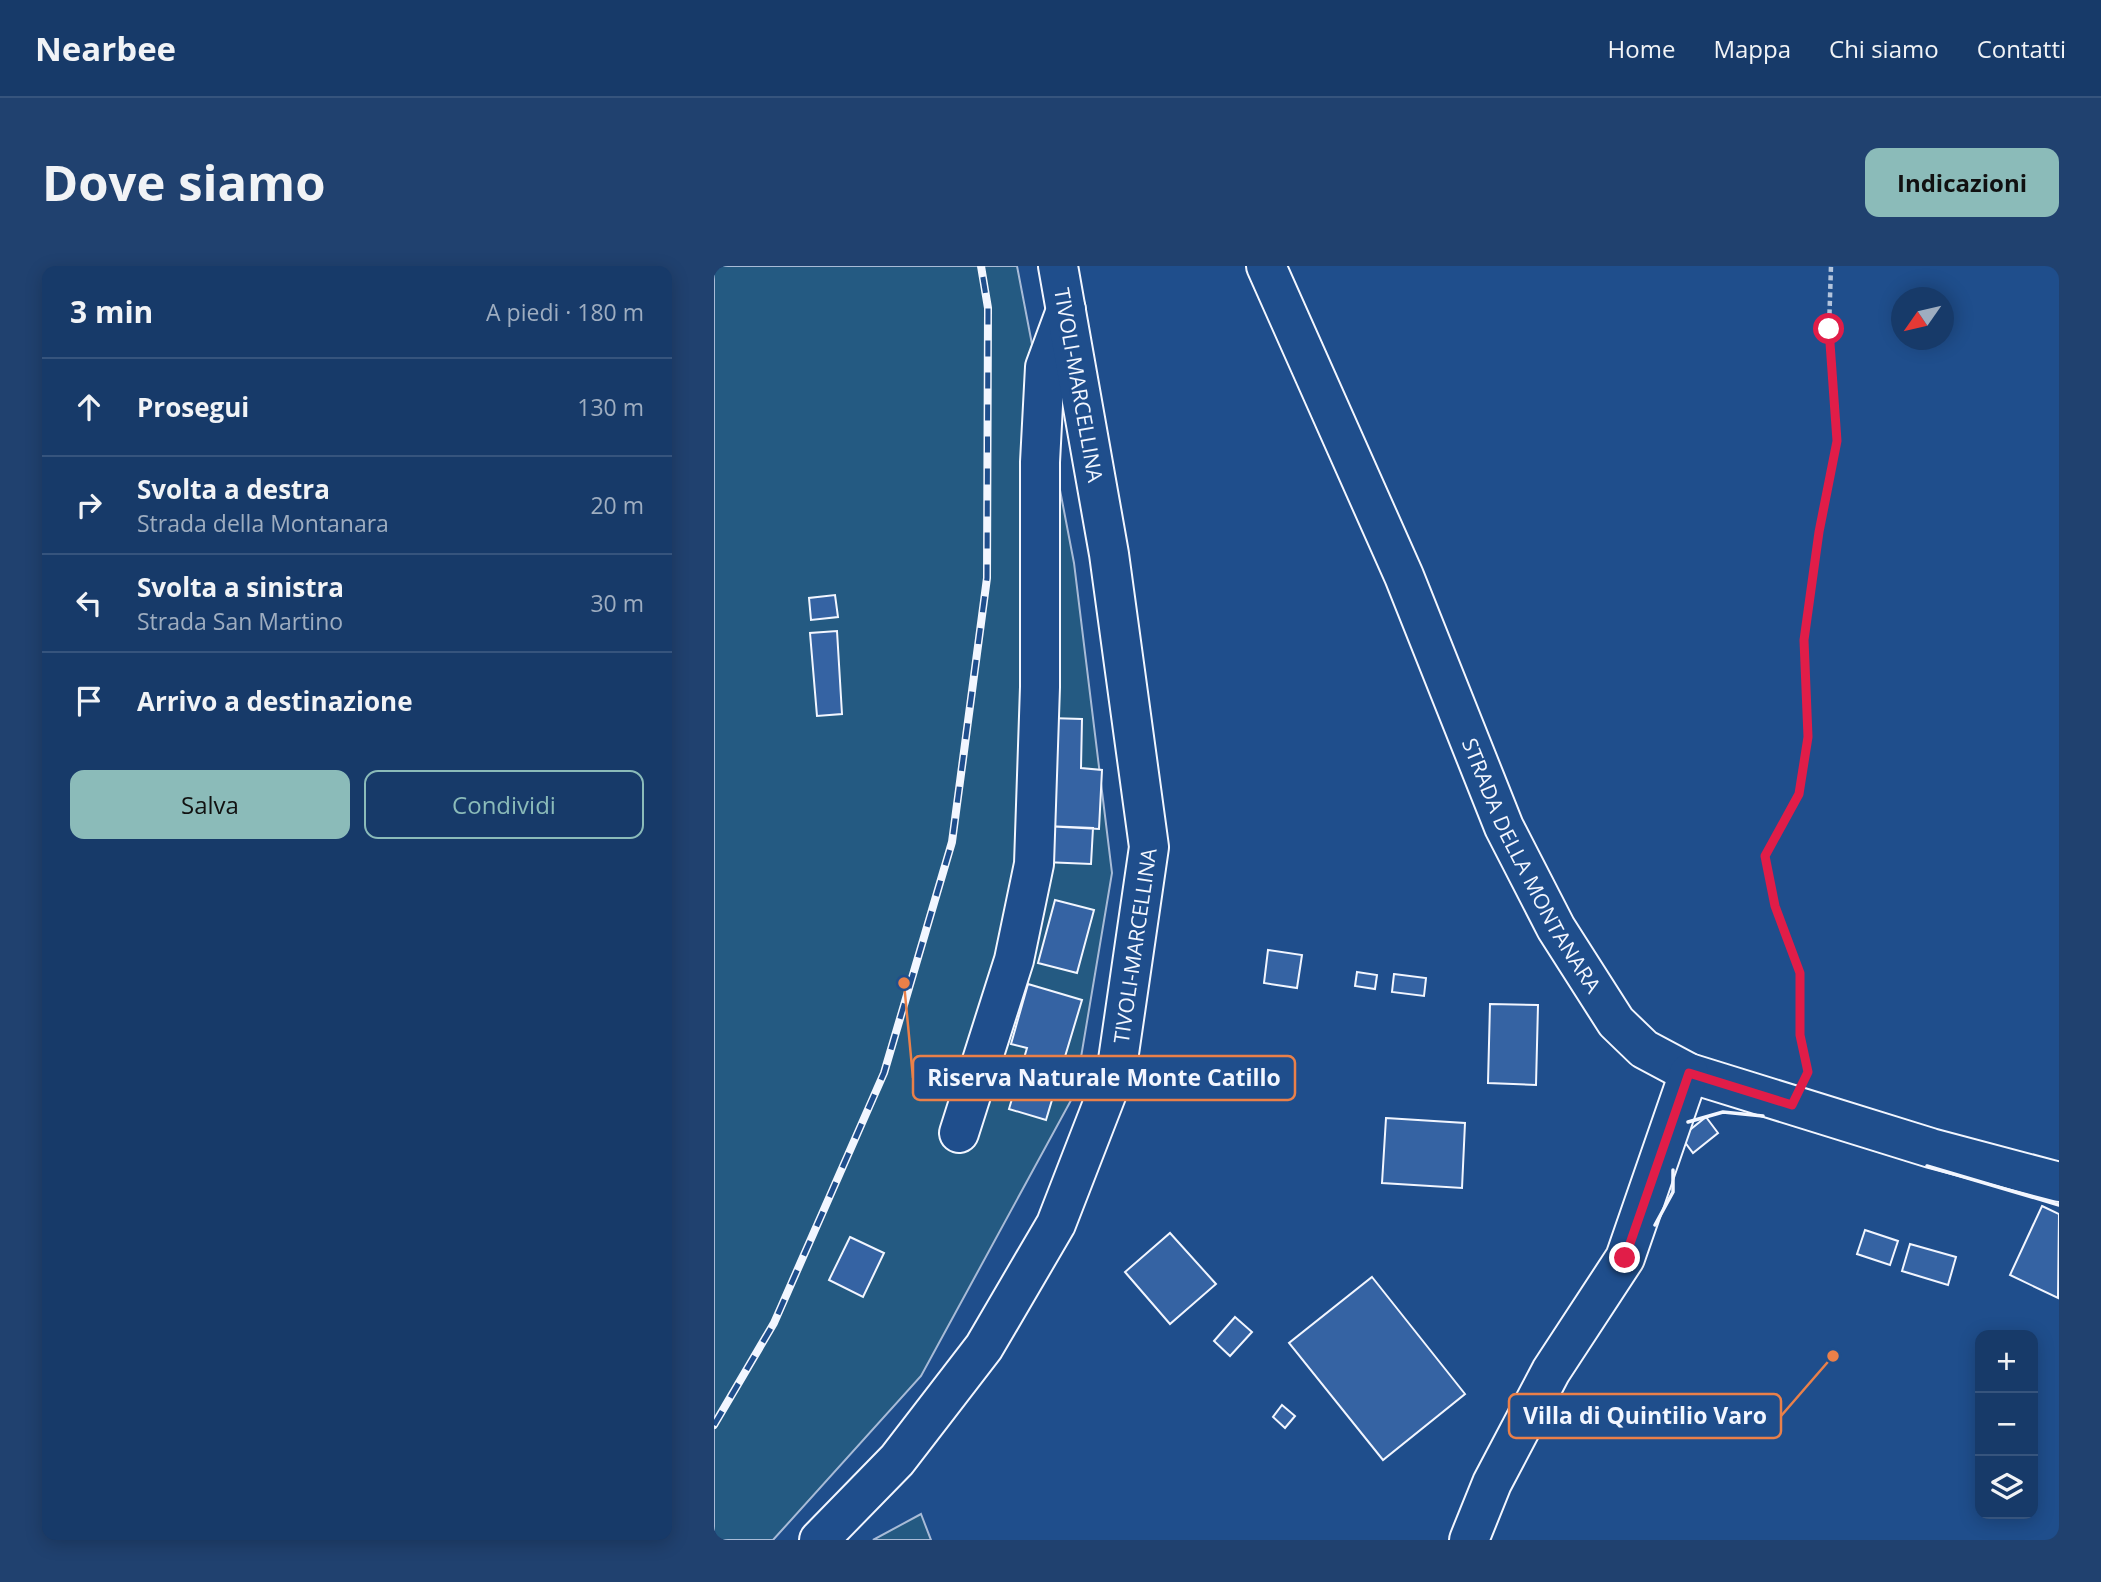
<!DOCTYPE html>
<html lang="it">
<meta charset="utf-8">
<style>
body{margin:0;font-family:"Open Sans",sans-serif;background:#20416f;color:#f1f3f6}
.controls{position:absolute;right:21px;bottom:21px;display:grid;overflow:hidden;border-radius:14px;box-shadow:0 4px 18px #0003}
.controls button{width:63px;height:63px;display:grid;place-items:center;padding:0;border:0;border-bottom:2px solid #36547d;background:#173a69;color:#f1f3f6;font:35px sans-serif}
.compass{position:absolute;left:1177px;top:21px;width:63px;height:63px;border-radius:50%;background:#173a69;box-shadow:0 4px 18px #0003;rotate:236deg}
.stop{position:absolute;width:21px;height:21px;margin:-16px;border:5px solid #e11d48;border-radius:50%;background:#fff}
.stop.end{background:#e11d48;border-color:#fff;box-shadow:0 2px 7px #0008}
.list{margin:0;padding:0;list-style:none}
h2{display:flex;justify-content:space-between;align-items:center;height:91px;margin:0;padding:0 28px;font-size:30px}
h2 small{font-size:23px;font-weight:400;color:#9eadc0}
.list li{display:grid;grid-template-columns:46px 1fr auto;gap:21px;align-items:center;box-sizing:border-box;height:98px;padding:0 28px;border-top:2px solid #36547d}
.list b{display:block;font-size:26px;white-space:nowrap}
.list p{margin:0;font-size:23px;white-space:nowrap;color:#9eadc0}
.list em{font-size:23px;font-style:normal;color:#9eadc0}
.actions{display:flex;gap:14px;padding:21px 28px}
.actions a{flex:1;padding:16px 0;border:2px solid #8bbbb9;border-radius:14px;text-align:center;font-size:24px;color:#8bbbb9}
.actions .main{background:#8bbbb9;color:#111}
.icon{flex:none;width:38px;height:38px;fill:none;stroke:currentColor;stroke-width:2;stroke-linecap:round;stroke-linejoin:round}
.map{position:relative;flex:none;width:1345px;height:1274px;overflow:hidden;border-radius:14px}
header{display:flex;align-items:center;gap:42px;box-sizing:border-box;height:98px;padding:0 35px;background:#173a69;border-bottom:2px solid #36547d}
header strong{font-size:33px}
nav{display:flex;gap:38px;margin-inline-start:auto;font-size:24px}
.intro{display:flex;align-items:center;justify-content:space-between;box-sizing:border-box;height:168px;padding:0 42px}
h1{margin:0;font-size:49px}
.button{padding:18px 32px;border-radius:14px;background:#8bbbb9;color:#111;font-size:24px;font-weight:700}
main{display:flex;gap:42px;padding:0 42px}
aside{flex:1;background:#173a69;border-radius:14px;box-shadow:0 4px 18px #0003}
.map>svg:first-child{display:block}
</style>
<header>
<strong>Nearbee</strong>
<nav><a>Home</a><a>Mappa</a><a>Chi siamo</a><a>Contatti</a></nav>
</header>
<div class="intro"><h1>Dove siamo</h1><a class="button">Indicazioni</a></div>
<main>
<aside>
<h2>3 min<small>A piedi · 180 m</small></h2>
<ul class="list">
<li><svg class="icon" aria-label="ahead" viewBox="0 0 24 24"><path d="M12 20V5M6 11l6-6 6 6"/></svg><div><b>Prosegui</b></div><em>130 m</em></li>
<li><svg class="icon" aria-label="right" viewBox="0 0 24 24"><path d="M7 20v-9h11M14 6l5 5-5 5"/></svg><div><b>Svolta a destra</b><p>Strada della Montanara</p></div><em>20 m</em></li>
<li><svg class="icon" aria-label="left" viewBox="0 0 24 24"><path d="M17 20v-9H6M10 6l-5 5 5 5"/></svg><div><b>Svolta a sinistra</b><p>Strada San Martino</p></div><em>30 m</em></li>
<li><svg class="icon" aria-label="arrive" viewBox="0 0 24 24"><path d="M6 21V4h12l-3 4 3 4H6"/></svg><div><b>Arrivo a destinazione</b></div></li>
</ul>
<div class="actions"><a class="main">Salva</a><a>Condividi</a></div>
</aside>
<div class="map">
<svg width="1345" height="1274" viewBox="0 0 1345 1274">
<rect width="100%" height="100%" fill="#1f4e8c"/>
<path fill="#245a82" stroke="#a8bbd7" stroke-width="2" d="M0,0H303L360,297L398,607L361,827L207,1110L59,1274H0Z
M207,1248L217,1274H159Z"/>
<path fill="#3563a3" stroke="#f2f6ff" stroke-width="2" d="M121,329L124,351L97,354L95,332Z
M123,365L128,448L103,450L96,367Z
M335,452L368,453L367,502L388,504L385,563L331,560Z
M331,560L379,562L377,598L330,596Z
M341,634L380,644L363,707L324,697Z
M554,684L588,689L583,722L550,717Z
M643,706L663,709L661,723L641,720Z
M680,708L712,712L710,730L678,726Z
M314,718L368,734L332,854L295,843L313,782L297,778Z
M776,738L824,739L822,819L774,817Z
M992,851L1004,867L979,887L967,871Z
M672,852L751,857L748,922L668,917Z
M1328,940L1345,948L1344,1032L1296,1009Z
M1151,964L1184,975L1176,999L1143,988Z
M456,967L502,1018L456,1058L411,1006Z
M136,971L170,987L149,1031L115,1014Z
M1196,978L1242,991L1234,1019L1188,1005Z
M658,1011L751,1128L669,1194L575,1077Z
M521,1051L538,1066L516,1090L500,1075Z
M568,1139L581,1150L571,1162L559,1151Z"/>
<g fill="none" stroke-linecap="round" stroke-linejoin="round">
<g stroke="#f2f6ff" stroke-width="42">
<g id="minor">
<path id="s1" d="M552,0L690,310L790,561L842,662L902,756L930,783L975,807L1217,882L1345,916"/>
<path d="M245,867L300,694L320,598L326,421V196L331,101L352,44"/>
<path d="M755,1274L778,1217L837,1105L911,992L975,807"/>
</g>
</g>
<g stroke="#f2f6ff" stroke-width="42">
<g id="major">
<path id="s2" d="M105,1274L183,1194L270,1081L342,958L403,801L435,581L395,288L344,0"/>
</g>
</g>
<path stroke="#b3c4dc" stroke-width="4.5" stroke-dasharray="5 3.5" stroke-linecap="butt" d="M1093,803L1086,769V707L1061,640L1051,590L1085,528L1094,471L1090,374L1105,266L1123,175L1115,63L1117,0"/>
<use href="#minor" stroke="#1f4e8c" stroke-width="38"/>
<use href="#major" stroke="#1f4e8c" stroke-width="38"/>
<g stroke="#f2f6ff" stroke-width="8">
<path id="rail" d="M0,1159L60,1057L170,807L238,576L273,312L274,42L267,0"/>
</g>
<use href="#rail" stroke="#1f4e8c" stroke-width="5" stroke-dasharray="16" stroke-linecap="butt"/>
<path stroke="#f2f6ff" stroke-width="3.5" d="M974,856L1009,846L1049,850
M1213,900L1345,939
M941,959L959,926V904"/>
</g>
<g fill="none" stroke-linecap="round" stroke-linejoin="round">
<path stroke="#e11d48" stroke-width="9" d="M911,992L975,807L1078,839L1094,806L1086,769V707L1061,640L1051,590L1085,528L1094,471L1090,374L1105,266L1123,175L1115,63"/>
</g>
<g text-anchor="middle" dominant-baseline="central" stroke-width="5" stroke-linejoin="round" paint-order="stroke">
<g font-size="21" fill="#f2f6ff" stroke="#1f4e8c">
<text transform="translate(365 119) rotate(80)">TIVOLI-MARCELLINA</text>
<text stroke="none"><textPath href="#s1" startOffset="656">STRADA DELLA MONTANARA</textPath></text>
<text stroke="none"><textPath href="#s2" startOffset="688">TIVOLI-MARCELLINA</textPath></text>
</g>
</g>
<path fill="none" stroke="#ea8049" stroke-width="2.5" d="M190 717L199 812M1119 1090L1067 1150"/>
<g fill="#ea8049" stroke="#1f4e8c" stroke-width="2.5">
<circle cx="190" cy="717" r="7"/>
<circle cx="1119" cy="1090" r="7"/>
</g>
<g fill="#1f4e8c" stroke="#ea8049" stroke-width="2.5">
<rect x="199" y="790" width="382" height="44" rx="7"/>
<rect x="795" y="1128" width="272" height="44" rx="7"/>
</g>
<g font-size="23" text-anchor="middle" font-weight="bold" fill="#f2f6ff">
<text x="390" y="820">Riserva Naturale Monte Catillo</text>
<text x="931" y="1158">Villa di Quintilio Varo</text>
</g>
</svg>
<div class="controls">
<button>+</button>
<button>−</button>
<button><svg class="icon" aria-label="layers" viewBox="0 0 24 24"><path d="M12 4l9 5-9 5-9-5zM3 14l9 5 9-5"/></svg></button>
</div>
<svg class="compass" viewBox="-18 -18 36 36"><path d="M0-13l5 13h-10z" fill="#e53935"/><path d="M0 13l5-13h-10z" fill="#9eadc0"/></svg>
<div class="stop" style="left:1115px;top:63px"></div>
<div class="stop end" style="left:911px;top:992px"></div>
</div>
</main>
